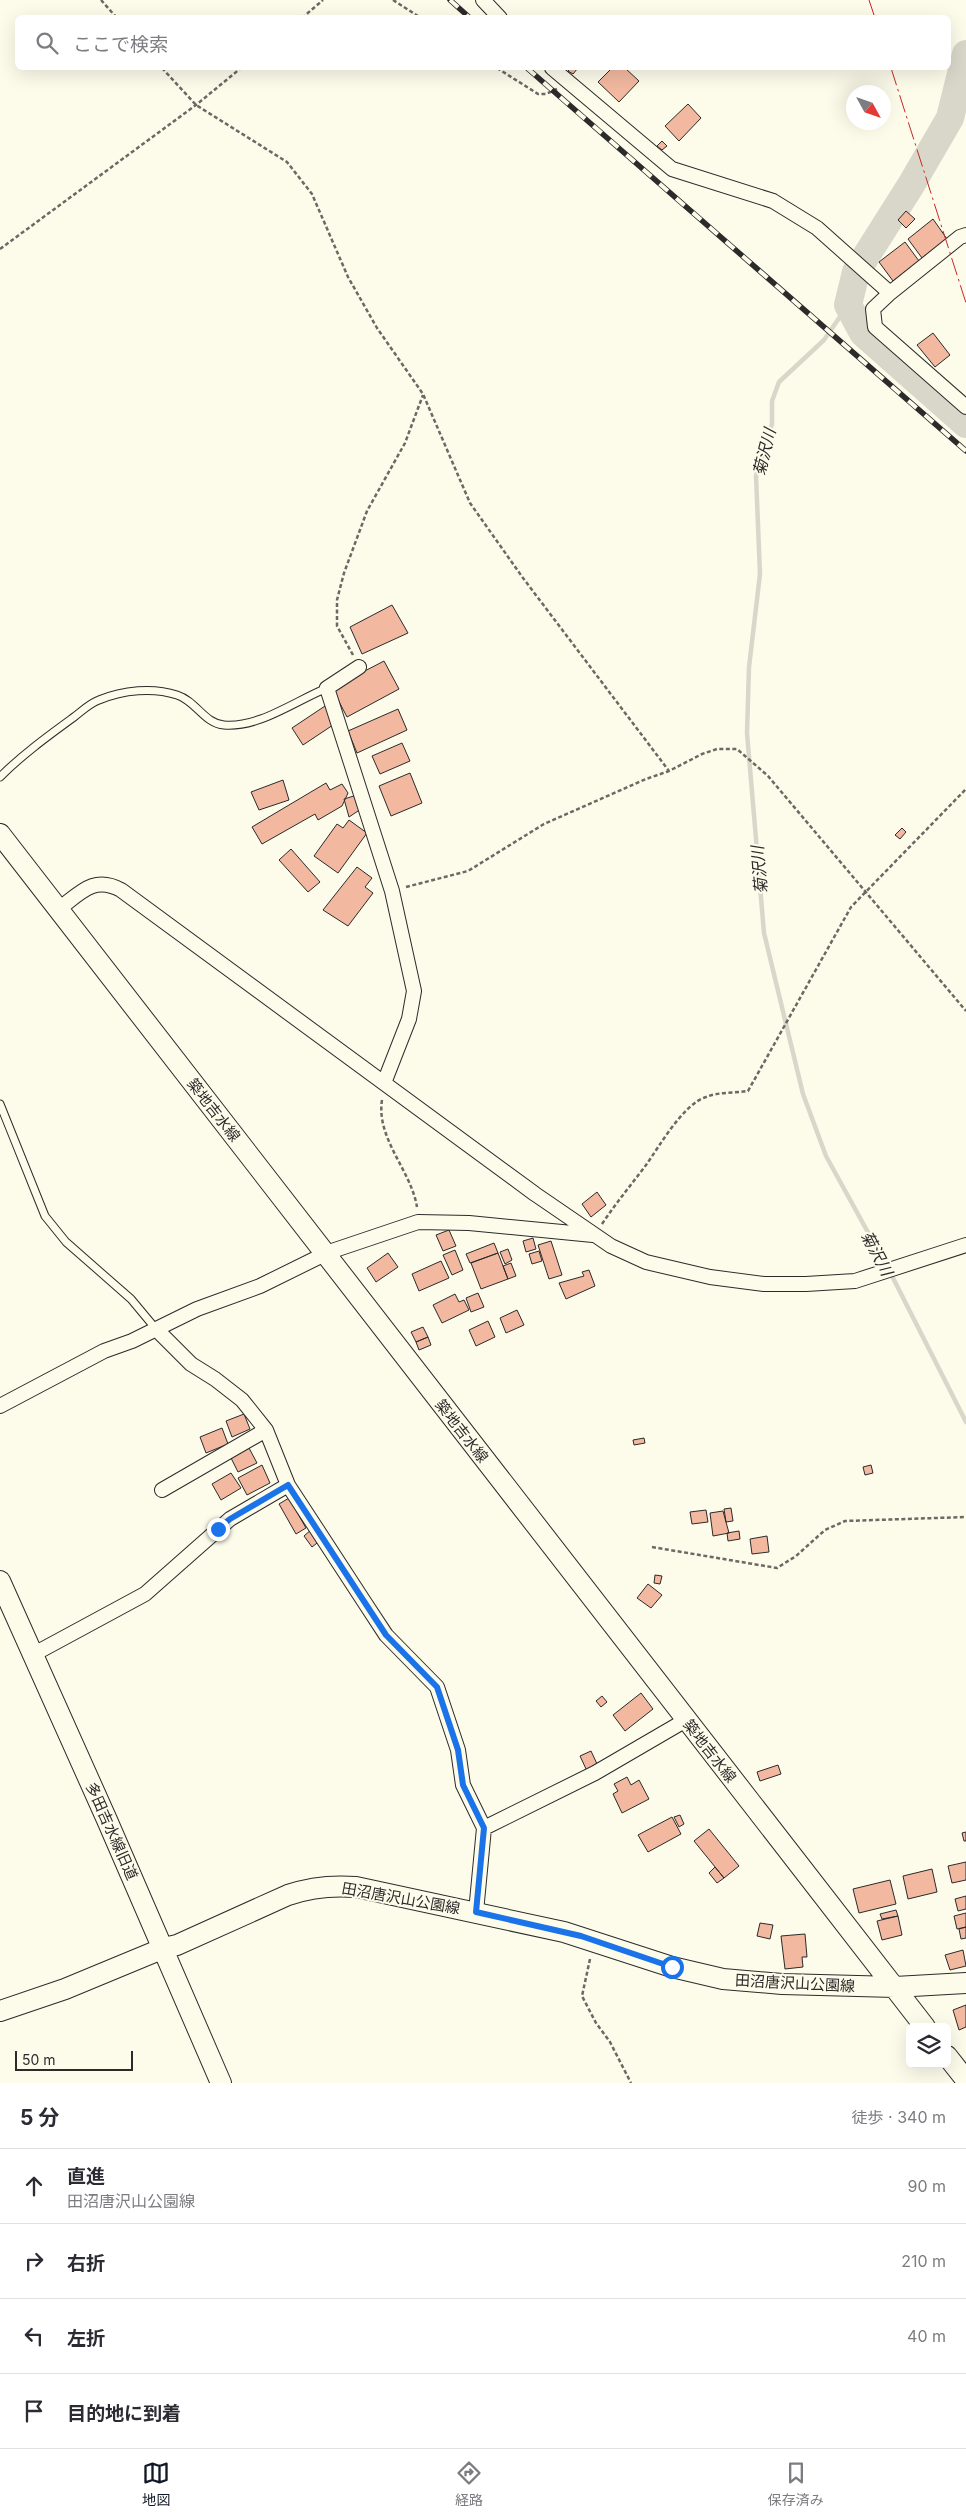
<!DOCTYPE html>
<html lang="ja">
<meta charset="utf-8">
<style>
body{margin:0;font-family:Inter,"Noto Sans JP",sans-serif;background:#f2f2f3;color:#2b2b33}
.controls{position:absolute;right:15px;bottom:15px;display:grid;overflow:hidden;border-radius:8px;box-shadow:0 5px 20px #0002}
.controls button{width:45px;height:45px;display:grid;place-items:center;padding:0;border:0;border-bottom:1px solid #e1e1e2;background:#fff;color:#2b2b33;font:25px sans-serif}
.compass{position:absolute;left:846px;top:85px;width:45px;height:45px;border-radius:50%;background:#fff;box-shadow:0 5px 20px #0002;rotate:130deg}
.scale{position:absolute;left:15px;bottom:12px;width:118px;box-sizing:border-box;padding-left:5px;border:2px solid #2b2b2b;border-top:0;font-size:14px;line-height:18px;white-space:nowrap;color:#2b2b2b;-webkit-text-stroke:4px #fdfbea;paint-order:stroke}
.stop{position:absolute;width:15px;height:15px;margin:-11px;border:4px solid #1a73e8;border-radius:50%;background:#fff}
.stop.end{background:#1a73e8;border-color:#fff;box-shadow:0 1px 5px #0008}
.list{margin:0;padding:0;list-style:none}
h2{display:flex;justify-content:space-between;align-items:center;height:65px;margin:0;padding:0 20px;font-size:21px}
h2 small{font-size:16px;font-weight:400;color:#7c7c81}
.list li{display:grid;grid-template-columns:32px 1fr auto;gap:15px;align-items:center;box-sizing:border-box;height:75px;padding:0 20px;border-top:1px solid #e1e1e2}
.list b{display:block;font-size:19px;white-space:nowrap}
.list p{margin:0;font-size:16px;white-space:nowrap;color:#7c7c81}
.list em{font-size:16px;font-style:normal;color:#7c7c81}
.icon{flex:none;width:28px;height:28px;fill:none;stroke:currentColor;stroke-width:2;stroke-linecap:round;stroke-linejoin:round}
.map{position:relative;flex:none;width:966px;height:2083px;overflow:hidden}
.search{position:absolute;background:#fff;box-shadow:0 5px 20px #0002;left:15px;right:15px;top:15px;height:55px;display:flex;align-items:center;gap:12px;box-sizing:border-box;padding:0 18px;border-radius:8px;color:#7c7c81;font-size:19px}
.sheet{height:365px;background:#fff}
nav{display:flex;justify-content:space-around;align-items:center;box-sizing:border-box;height:70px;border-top:1px solid #e1e1e2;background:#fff;font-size:14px;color:#7c7c81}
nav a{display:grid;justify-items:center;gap:2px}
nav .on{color:#111827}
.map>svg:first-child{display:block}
</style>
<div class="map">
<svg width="966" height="2083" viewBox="0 0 966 2083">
<rect width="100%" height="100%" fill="#fdfbea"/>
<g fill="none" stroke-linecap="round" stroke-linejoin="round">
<path stroke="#d8d7c9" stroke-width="4.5" d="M848,305L824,340L779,382L772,401V424L756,476L760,574L749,667L747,733L764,933L803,1094L826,1156L892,1276L966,1422"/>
<path stroke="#d8d7c9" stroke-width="28" d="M966,54L950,118L911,185L856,272L848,305L863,333L966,424"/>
</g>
<path fill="#f2b8a0" stroke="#2b2b2b" d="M571,68H578L573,74L568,71Z
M612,68H625L639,81L619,102L598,82Z
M688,104L701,118L679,141L665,126Z
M662,141L667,146L662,150L657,146Z
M906,211L915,219L906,228L898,220Z
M933,219L947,239L922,258L908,239Z
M905,242L919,261L893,281L879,262Z
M933,333L950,355L935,367L917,345Z
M392,605L408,633L362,654L350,627Z
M384,661L399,689L347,717L332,688Z
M325,706L336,723L303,745L292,728Z
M398,709L407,730L357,753L348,731Z
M402,743L410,761L380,774L372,756Z
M410,773L422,803L391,816L379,786Z
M283,780L289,800L259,810L251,792Z
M326,783L330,790L342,784L348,793L342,806L318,820L315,814L262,844L252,827Z
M357,795L361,809L349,817L344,799Z
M349,820L367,833L338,873L314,856L337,824L343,828Z
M902,828L906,832L900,839L895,835Z
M291,849L320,882L308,892L279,860Z
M357,867L372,878L365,887L373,893L348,926L323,910Z
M597,1192L606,1205L591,1217L582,1204Z
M449,1230L456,1246L443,1251L436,1235Z
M533,1238L536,1249L526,1252L523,1241Z
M551,1241L562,1275L549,1279L538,1245Z
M494,1243L498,1253L470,1263L466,1254Z
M508,1249L512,1260L505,1264L500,1252Z
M455,1250L463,1270L452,1275L443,1255Z
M539,1251L542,1261L532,1264L529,1254Z
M388,1253L398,1267L376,1282L367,1268Z
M498,1253L508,1279L481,1289L471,1263Z
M441,1261L449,1278L419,1291L412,1274Z
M511,1263L516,1276L508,1279L503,1266Z
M589,1270L595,1286L566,1299L559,1283L584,1276L582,1272Z
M478,1293L484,1307L471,1312L466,1298Z
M455,1294L459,1302L464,1300L469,1310L442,1323L433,1305Z
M517,1310L524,1325L506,1333L500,1318Z
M488,1321L495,1337L476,1346L469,1330Z
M423,1327L428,1337L416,1342L411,1332Z
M428,1337L431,1345L419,1350L416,1342Z
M244,1414L250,1429L232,1437L226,1421Z
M222,1428L228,1444L206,1453L200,1437Z
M644,1438L645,1443L634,1445L633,1440Z
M249,1448L257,1463L238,1472L231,1458Z
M262,1465L270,1483L247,1495L238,1478Z
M871,1465L873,1473L865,1475L863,1467Z
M231,1473L241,1488L221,1500L212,1484Z
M289,1498L306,1528L296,1534L279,1504Z
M731,1508L733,1521L726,1522L724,1509Z
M706,1510L708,1522L692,1524L690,1512Z
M723,1511L729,1533L713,1536L710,1513Z
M312,1529L321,1540L312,1547L304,1536Z
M739,1531L740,1539L728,1541L727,1533Z
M767,1536L769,1552L752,1554L750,1539Z
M655,1575L662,1576L660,1584L654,1583Z
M648,1584L662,1595L651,1608L637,1598Z
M641,1693L653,1709L625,1731L613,1715Z
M602,1696L607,1702L601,1707L596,1701Z
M591,1751L598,1766L587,1771L580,1756Z
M778,1765L781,1774L760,1781L757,1772Z
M627,1777L631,1785L639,1780L649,1799L622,1813L613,1794L618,1791L614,1784Z
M680,1815L684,1824L679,1827L674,1817Z
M672,1817L681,1834L648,1852L638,1835Z
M709,1829L739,1866L724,1878L694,1841Z
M966,1832V1841H964L962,1833Z
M966,1862V1880L952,1883L948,1866Z
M715,1867L724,1878L717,1883L709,1873Z
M932,1869L937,1892L908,1899L903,1876Z
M890,1880L896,1904L859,1913L853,1889Z
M966,1896V1909L958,1911L955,1899Z
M896,1910L898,1916L882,1919L880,1914Z
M966,1913V1927L957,1929L954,1916Z
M898,1916L902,1935L882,1940L877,1921Z
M760,1923L773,1925L770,1939L757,1936Z
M966,1927V1938L961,1939L959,1929Z
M805,1934L807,1957H802L803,1967L785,1969L781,1936Z
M963,1950L966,1966L950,1970L945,1955Z
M966,2005V2027L959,2030L953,2010Z"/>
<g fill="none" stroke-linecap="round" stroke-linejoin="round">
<g stroke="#2b2b2b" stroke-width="9">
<path id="lane" d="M0,777C23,754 48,736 74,717C82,711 90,703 99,700C123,690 153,687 177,695C196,701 205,724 224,725C259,728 295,701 327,688
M0,1104L45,1216L66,1242L131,1299L156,1329"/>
</g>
<g stroke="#2b2b2b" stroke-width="16">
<path id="street" d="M483,0L500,18
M552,68L672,169L773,201L817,228L890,293L873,309L875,327L966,407
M890,293L960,237L966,235
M359,667L327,688L392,891L414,991L409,1019L384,1083
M59,909C80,893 94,875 121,890L535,1194L611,1246L646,1262L710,1277L764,1284H806L855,1281L966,1245
M156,1329L191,1364L215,1379L242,1400L266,1430L288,1485L365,1603L386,1635L437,1687L458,1750L463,1785L484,1828L476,1912
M0,1406L104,1351L132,1341L197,1309L260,1286L329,1252L418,1222L469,1223L593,1235
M162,1490L266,1430
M34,1654L145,1594L230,1519L288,1485
M484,1828L595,1773L686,1720"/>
</g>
<g stroke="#2b2b2b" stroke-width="22">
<path id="secondary" d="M0,834L925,2027
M0,1581L107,1820L221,2083
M0,2011L65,1989L164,1948L177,1945L288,1895C311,1887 331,1885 356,1887L564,1932L672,1967L723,1979L782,1984L895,1987L966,1983
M947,2056L966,2080"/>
</g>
<path stroke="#6a6964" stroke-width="2.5" stroke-dasharray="4 2.5" stroke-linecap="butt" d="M101,0L117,18
M393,0L421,18
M302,18L323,0
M162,68L196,105L287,162L312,194L348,277L377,328L423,394L470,503L523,578L669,771
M497,68L538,94H546L557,89
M0,249L196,105L241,68
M353,655L337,626V600L344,573L367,511L405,443L423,395
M406,887L468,871L544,824L646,779L669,771L702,754L717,749H737L768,776L966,1011
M382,1100C376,1139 411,1170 417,1207
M602,1224C616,1203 631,1185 646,1165C659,1147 683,1104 706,1097C718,1092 734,1093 748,1091L851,907L966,789
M652,1547L777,1568L796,1556L825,1530L845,1521L966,1517
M590,1959L582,1996L596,2023L610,2042L631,2083"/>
<use href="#lane" stroke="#fdfbea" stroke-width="7"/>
<use href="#street" stroke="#fdfbea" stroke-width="14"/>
<use href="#secondary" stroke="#fdfbea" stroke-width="20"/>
<g stroke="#2b2b2b" stroke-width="5.5">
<path id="rail" d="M450,0L470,18
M527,68L966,451"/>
</g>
<use href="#rail" stroke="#fdfbea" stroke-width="4" stroke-dasharray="11" stroke-linecap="butt"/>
<path stroke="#c62828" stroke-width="1" stroke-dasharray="18 4 2.5 4" stroke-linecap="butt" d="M869,0L875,18
M891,68L966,303"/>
</g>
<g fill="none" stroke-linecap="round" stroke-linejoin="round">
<path stroke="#1a73e8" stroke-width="6" d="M218,1529L230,1519L288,1485L386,1635L437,1687L458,1750L463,1785L484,1828L476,1912L581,1936L672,1967"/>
</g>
<g text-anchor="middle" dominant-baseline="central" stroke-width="4" stroke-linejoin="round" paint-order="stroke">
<g font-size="15" fill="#2b2b2b" stroke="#fdfbea">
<text transform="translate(214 1110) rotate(52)">築地吉水線</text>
<text transform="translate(462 1431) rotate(52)">築地吉水線</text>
<text transform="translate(710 1751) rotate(52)">築地吉水線</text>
<text transform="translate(112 1831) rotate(66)">多田吉水線旧道</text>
<text transform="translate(401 1898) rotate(10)">田沼唐沢山公園線</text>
<text transform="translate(795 1983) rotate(3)">田沼唐沢山公園線</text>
</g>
<g font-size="16" font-style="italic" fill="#2b2b2b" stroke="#fdfbea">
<text transform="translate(764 452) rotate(-76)">菊沢川</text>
<text transform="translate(759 870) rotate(-95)">菊沢川</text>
<text transform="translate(877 1253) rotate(62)">菊沢川</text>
</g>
</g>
</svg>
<div class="controls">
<button><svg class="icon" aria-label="layers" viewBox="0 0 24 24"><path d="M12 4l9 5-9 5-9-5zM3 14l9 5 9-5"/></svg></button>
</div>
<svg class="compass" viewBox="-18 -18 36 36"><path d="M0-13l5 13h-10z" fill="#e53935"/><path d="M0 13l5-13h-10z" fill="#7c7c81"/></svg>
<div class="scale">50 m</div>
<div class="stop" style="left:672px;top:1967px"></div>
<div class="stop end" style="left:218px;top:1529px"></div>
<div class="search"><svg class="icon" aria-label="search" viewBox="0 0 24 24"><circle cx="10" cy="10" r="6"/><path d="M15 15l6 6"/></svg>ここで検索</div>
</div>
<section class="sheet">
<h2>5 分<small>徒歩 · 340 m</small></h2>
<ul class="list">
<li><svg class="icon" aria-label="ahead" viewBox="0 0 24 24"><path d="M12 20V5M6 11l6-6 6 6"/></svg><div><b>直進</b><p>田沼唐沢山公園線</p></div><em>90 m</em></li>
<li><svg class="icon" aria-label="right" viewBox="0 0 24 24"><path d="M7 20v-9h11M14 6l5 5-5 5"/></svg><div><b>右折</b></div><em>210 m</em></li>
<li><svg class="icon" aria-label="left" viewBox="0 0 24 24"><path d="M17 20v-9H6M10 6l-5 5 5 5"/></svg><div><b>左折</b></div><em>40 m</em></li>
<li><svg class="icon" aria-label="arrive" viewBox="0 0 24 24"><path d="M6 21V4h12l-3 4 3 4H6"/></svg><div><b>目的地に到着</b></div></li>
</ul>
</section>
<nav>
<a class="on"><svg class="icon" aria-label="map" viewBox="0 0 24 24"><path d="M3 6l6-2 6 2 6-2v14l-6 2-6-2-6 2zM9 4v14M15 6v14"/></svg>地図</a>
<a><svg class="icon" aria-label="directions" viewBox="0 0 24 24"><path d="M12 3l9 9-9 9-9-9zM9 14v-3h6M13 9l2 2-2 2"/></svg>経路</a>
<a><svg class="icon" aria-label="saved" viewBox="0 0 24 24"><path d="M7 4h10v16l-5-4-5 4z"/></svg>保存済み</a>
</nav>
